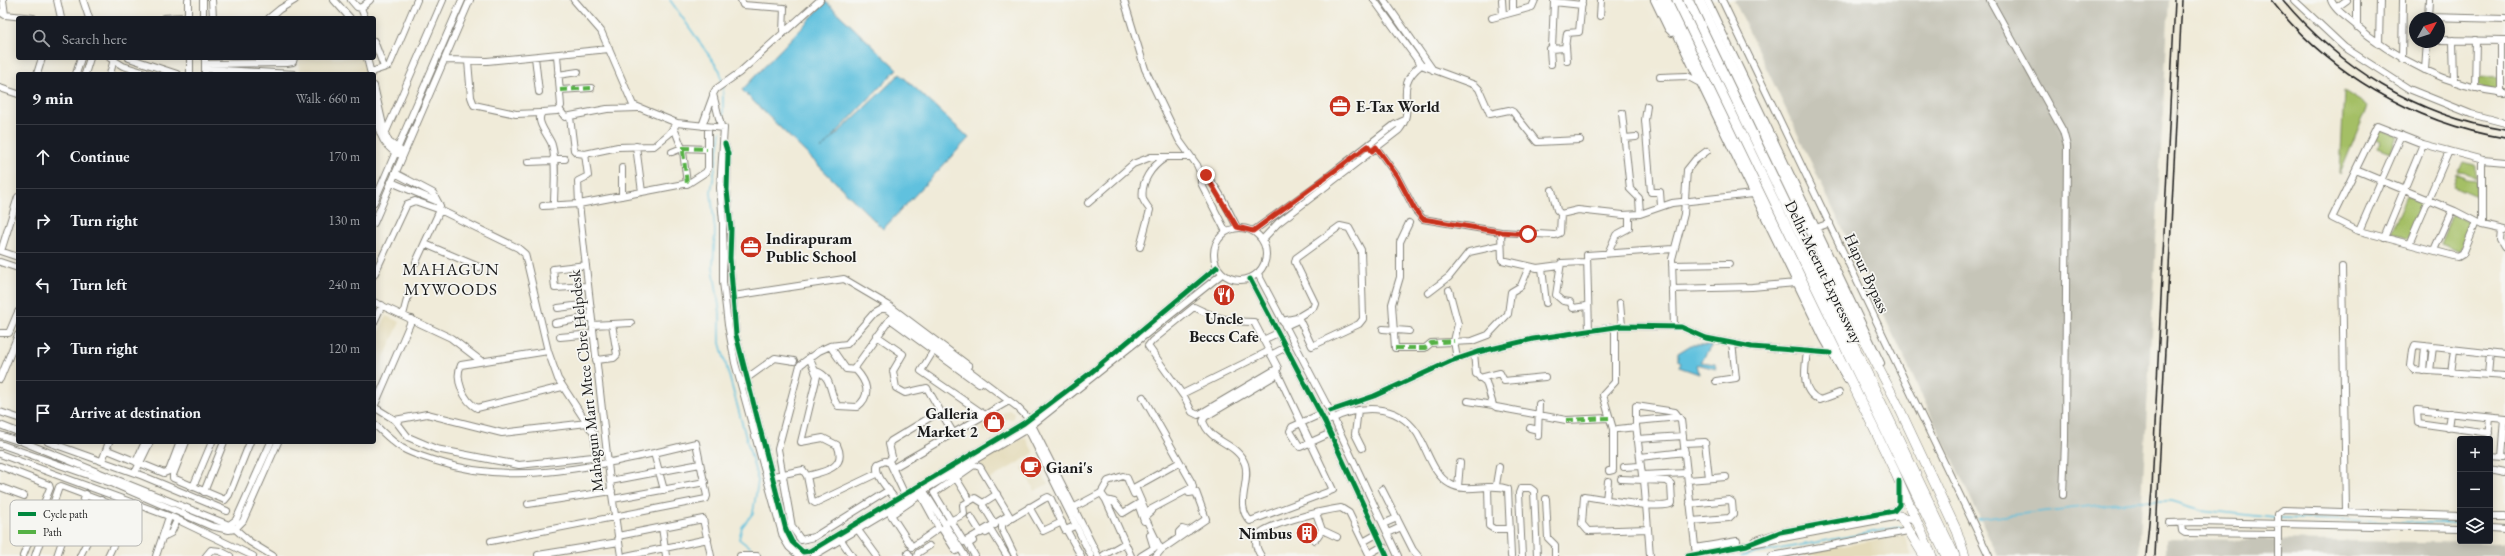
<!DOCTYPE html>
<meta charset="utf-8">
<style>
body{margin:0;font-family:"EB Garamond",serif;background:#242831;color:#f1f3f6}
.controls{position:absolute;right:12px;bottom:12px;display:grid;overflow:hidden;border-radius:4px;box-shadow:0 2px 10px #0003}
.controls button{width:36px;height:36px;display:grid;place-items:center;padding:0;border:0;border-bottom:1px solid #363941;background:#171b24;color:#f1f3f6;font:20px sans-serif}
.compass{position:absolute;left:2409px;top:12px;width:36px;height:36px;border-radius:50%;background:#171b24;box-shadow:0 2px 10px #0003;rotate:51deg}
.stop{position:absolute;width:12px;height:12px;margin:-9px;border:3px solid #c8321e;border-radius:50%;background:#fff}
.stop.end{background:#c8321e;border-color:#fff;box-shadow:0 1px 4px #0008}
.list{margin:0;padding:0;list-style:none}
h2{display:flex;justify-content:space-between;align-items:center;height:52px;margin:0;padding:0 16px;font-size:17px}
h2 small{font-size:13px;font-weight:400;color:#9ea1a6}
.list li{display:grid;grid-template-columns:26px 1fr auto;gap:12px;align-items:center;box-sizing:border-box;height:64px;padding:0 16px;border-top:1px solid #363941}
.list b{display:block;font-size:15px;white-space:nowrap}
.list em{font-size:13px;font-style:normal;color:#9ea1a6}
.icon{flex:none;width:22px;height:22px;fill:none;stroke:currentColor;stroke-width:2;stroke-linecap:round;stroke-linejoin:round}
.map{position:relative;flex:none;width:2505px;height:556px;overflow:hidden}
.search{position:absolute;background:#171b24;box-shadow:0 2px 10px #0003;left:16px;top:16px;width:360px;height:44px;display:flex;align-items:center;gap:10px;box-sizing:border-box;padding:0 14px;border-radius:4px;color:#9ea1a6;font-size:15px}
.panel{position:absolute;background:#171b24;box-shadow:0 2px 10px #0003;left:16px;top:72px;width:360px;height:372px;border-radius:4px}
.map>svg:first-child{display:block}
</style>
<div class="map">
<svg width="2505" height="556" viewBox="0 0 2505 556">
<rect width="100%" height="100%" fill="#f6f6f2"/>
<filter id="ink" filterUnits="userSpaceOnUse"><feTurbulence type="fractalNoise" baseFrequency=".025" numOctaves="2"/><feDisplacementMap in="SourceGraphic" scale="8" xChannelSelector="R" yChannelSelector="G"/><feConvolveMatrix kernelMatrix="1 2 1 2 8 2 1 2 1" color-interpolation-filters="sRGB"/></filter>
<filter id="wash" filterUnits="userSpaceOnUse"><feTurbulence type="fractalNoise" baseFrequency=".012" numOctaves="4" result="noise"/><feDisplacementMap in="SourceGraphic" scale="16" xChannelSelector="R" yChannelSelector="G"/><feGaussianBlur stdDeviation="0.9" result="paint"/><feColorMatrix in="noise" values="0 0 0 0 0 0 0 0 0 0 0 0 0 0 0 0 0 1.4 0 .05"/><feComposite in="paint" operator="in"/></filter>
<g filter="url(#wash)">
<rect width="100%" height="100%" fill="#f0ebd9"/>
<path fill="#e4dbba" d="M299,58H362L366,74H299Z
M386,316L400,322L374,380V344Z
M1008,410L1014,412L1013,419H1007L992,428L991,432L982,431L983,425Z
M1025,437L1034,453L989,480L980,463Z
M1035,461L1048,484L1035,491L1022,468Z
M1904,535L1912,556H1786L1881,539Z"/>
<path fill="#c6c5b8" d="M1734,0H2169L2139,556H1998Z
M2166,539L2505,543V556H2166Z"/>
<path fill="#a4bf65" stroke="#606e40" d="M2477,77L2500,78L2499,92L2477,86Z
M2344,91L2368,106L2340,174Z
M2377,128L2397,136L2391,152L2378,147L2380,141L2373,138Z
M2463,162L2476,165V179L2467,174L2458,173Z
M2457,175L2466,180L2476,181V196L2453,186Z
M2407,196L2424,203L2408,239L2391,232Z
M2452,215L2472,223L2460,252L2440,244Z"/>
<path fill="#60c1de" stroke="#3e6e7d" d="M826,2L897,69L821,149L900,74L969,138L883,229L742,90Z
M1691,345H1712L1701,362L1715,364L1716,369L1697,364L1699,374L1679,367L1681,363L1678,361V353Z"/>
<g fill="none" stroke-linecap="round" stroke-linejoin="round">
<path stroke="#60c1de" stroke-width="1.5" d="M670,0L720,71L722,83
M723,87V124
M721,132L711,192L715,231L713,267L720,313V343L758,481L753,513L742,527L739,539L753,550L776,556
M2280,518L2460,524
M1978,519L2136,501H2171L2201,510L2276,518
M2495,525L2505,526
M1741,556L1901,527"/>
</g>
</g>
<g filter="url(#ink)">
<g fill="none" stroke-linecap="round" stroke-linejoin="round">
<g stroke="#86847a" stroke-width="8">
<path id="minor" d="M3,0L5,15
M57,0L61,18
M83,0L89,18
M203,0V18
M212,0L213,18
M334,0L350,18
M351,0L357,7L361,8L365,18
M574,0L601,31L633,105L677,123L724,128L720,188L723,222V282L728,325L735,363L783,537L789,547L799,556
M741,0L743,5L784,8L783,33
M1124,0L1145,69L1179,140L1197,165L1201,174V183L1226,232
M1374,0L1421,65L1475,85L1479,89L1490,114L1509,110L1513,112L1537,142L1580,140
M1384,0L1433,70
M1502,0L1503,15
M1654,0L1668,29L1672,33L1675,32
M1660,0L1823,338L1847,380
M1707,0L1881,363
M1722,0L1989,556
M1990,0L2063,131L2067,146L2065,441L2063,495
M2294,0L2344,47L2409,89L2471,114L2505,123
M2331,0C2334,9 2345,16 2352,22C2394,59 2449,87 2505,93
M2357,0V27
M361,8L370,0
M2336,8L2347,0
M0,12L5,15L33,18
M1513,12V0
M1600,16L1601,0
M2428,17L2505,19
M164,18L185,17L188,14V0
M269,18L280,9L295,0
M1492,18L1532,7L1535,0
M2428,18L2429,0
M2439,40L2505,41
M2453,40L2454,82
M374,41L384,67
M2379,44L2380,0
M1566,46L1567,61
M1552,48L1554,2L1582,5
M535,57L539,92
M110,58L123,66L149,74
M129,58L177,74
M205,58V74
M367,58L371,74
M2402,59L2403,0
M445,60L487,61L609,49
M468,61L471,97L474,105L516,114L540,113
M205,64L287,63L293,62L294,58
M1551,64L1550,49L1565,48L1567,33L1579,32L1582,0
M206,69L293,74
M2425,70L2427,42
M371,72L389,66L417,0
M37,74L42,58
M76,74L81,58
M85,74L90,58
M110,74L114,59
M190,74V58
M558,75L578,72
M1660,77L1687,76L1700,83
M374,86L385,134L389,142L400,150
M0,88L18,94
M2475,88L2476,40
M560,90L591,88
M2501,93V41
M374,100C377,120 377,143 398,154
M1647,106L1645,120L1651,192H1660L1661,206
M559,109L565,117L607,109L638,108
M1622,113L1630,189L1639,198L1640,214
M570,117L574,150L577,153L585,154L618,147L654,146L669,134L677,123
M702,126L713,96
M721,126L713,94L716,89L739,73L820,0
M385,134L443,0
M1625,138L1636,137
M725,144L728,154L727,190L731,229L730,258L736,335L786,530L792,542L803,552L810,551L1024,423L1089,374L1217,267
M636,146L642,192
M1376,147L1397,176L1415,210L1423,219L1501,232L1555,235L1560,233L1561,214
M682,148L707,149
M683,151L687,184
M672,152L682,148L674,128
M585,154L588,176L578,181L579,204L610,481L621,556
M553,159H565
M528,162L553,161
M622,168V196
M2356,170L2455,211L2482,225L2505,230
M395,173L433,193L440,206
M1201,174C1214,177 1230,214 1237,227
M391,182L436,201
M1552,190L1557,210L1561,214L1578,210L1623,215L1640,214L1672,203L1753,194
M374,202L462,0
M1088,203L1133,164L1151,157H1191
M554,205C554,187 557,163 552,145C550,137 533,120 543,112L557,111L561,106L557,55
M543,206L579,204L689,183L706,172L708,168V127
M2476,222L2463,254L2458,257L2356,230L2332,218L2377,126L2423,144L2483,160L2505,162
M374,223L470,0
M1409,223L1400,242V277L1392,304L1395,348H1425L1431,343L1472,341L1488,335L1508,314L1511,292L1521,286L1529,267
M2482,225V160
M1340,226L1349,228L1361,250L1363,319L1359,324L1312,346L1298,317L1313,308L1315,303L1295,262L1296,258Z
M1214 254a26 26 0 1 1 52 0a26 26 0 1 1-52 0Z
M1816,228L1830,223
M2502,230L2501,240L2505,247
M1253,231L1317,185L1394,125L1405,120
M2359,231L2401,135
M1501,232L1502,260L1537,268L1560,265
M2384,238L2423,144
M1262,240L1278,223L1399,130C1418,107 1391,88 1421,65
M425,244L479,267
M2409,244L2449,151
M1140,247L1150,210C1148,207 1144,202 1143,199C1140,182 1152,166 1165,158
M2434,250L2452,210
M0,251L18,257
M1,251L18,197
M1608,253L1616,235L1629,228V215
M0,262L18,268
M416,262L440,210
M1585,262L1561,263L1556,295L1563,301L1570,302L1573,308L1587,306
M586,265L553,269L555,288L587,286
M1672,265L1729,264
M2342,267L2346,512
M1542,268L1546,303
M1258,274L1330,411L1398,556
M374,275L407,204L415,201L438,209
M1250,279L1325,422L1387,556
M1672,289L1752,287L1796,283
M1449,290L1458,324L1454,341L1457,359
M1428,293L1449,277L1469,252L1501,245
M733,296L844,279L888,305L969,366
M374,302L451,338L481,361
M1620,303L1622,326
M1194,307C1216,318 1230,322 1254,322L1278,368L1198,415L1192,412L1185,398L1148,346L1152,341Z
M558,308L589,304
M403,315L409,292
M1282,321L1297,318
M374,322L382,305
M555,323L591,317
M592,325L631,323
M1285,326L1296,321L1298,317
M1674,327L1672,259L1684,214L1687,170L1695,160L1707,151
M1383,329L1409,331
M1589,332L1587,255L1673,249
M0,333H9L18,312
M877,336L903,354L893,371L896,388L905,393L927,388L942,414
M560,337L593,334
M1263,340L1278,333
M934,350L921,371L985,415
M548,351L461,365C454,379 464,401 477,408L562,387
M1807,352C1805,368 1800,392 1820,400L1839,393
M1474,353L1476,374L1486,382L1493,405L1496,407L1566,420L1609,418
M1271,355L1286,347
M2505,355L2415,345L2413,350L2411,366L2414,370L2505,376
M596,360L614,358L617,355L612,324
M854,369L890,319L979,384
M816,371C834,377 828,394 838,406L857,407C872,395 867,382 856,370L846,369L830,346
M2423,371L2425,346
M2430,371L2433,347
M2451,373L2454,350
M1278,374L1333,490L1250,521C1234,505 1251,482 1245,464C1237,442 1210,443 1203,421L1205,417Z
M2488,375L2490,353
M1480,378L1500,373L1504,381L1545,377
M0,379L18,335
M743,381L775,358L794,361
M1716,381L1736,378L1732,343
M1182,394L1269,351
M1143,397L1192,483L1193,487L1146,512L1135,487L1180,462
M1468,401L1493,405
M374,407L395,420L408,437L436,449L519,465L593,457L597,454L594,434L558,379L548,351L525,254L518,248L440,210
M374,407L412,319
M1358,410L1355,434L1362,448
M1330,411L1374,396L1451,361L1478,352L1533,339L1622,326L1681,327L1706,338L1752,347L1830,353
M0,412L18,418
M1321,414L1292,427L1290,431L1300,447L1331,433
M395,420L427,414L502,433L587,423
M1330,420C1358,405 1396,402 1417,433C1427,449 1433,475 1450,484C1467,494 1490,482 1508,489L1511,556
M1636,421L1679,417
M374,424C383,432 391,441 402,448C412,454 424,457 436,461C508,485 582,469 654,453
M0,425L18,432
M1026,425L1091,556
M1530,428L1538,430
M2448,428L2450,413
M1618,429L1636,427
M2489,433L2418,423L2417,410L2505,419
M0,435L18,441
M1538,436L1539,404
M1637,439L1683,436
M2488,439L2490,418
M23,442L229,525L236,520L271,442
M48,442L143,476L227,511
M186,442L173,475V478L225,500L229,495L250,442
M1684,443L1705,442L1709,478
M0,444L114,484L211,526L229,530L235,529L243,521L278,442
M110,451L164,473L169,471L180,442
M0,454L174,518L253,556
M1640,457L1685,452
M2490,457L2504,458
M2502,457L2505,419
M102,461L109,442
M888,461L892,457L889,444L891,441L934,415L942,414L954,434
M136,462L145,442
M974,465L980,467L1009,515L964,542L934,493Z
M0,466L49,485L50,488L23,556
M1624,467L1640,466
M893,468L1009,401
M2490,470L2505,473
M1609,471L1613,470V429L1603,395L1615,382V327
M135,473L150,442
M1687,473L1642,475L1636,425V406L1675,412L1681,420L1682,428L1696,555
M954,475L970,501
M807,476C823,472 848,468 837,445L823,438L801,442L817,376L809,357
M769,477L803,470L807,476L812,501L815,503L878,473
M1621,479L1667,481L1671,484L1672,503C1665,511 1597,498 1584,496L1582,524L1588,531L1648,529L1650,556
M1644,480L1648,529
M1688,480L1726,477
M610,481L700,464
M1496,485L1499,467
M0,487L24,496
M193,487L212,442
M1458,487L1460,463
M1488,487L1489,526L1494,529H1510
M1382,489L1413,550L1418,556
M889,490L814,537L801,540L792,527L778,449L800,365L819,351L830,346L847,344L874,313L883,308L888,310L1016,406L1029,419L1098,556
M924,491L965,556
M204,492L224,442
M1101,493L1108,481L1123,476L1127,478L1134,494
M919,496L922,497L939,528L912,547L891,515Z
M613,499L705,482
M1546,499L1548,538L1555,545V556
M1106,500L1131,556
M1606,500L1608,481
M898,503C893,494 872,475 878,464L885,461L890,463L905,495
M528,504L612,491
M1690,504L1729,500L1732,502L1733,514L1729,518L1692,521
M984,507L995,525
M1029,507L1043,531L1062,522
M1073,508L1101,493L1106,500L1114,502L1123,513L1138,504L1144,521
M1152,511L1145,517L1161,550
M1316,513L1322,530L1337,537
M971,517L981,533
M2490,517H2505
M93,521L119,534
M948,522L964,514L963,505L975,498L983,503L997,494
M2169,523L2199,522L2460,528
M2181,523L2182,531L2185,533L2278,534
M1383,524L1397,518
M233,527L250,542L273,556
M662,527L666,556
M2490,528L2505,529
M942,529L956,551L960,548
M1066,529L1081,556
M858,530L877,556
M986,533L991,530L1007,556
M1388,533L1401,527
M618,536L703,519L711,556
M163,537L171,533L177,520
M1179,537V532L1182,529L1189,531
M841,540L852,556
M1315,540L1322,530
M491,541L706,499L707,496L696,443L654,453L664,490
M973,541L968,544L975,556
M1754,541L1780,532L1894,511L1899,505V486
M1363,542L1377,534
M1695,548L1737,541
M908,553L910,556
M1369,554L1383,546
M538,555L619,542
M1104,555L1125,543
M35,556L59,487L61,486L125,510L127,516L108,556
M57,556L73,509L82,505L86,494
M80,556L94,528L93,521L101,500
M156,556L169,517
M206,556L211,550L220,551L230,556
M626,556L708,539
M740,556H757
M813,556L1027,429L1222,274
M917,556L918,553L929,546
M1015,556L1002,529V524L1044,499L1048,497L1051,499L1065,530L1075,526
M1141,556L1154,548L1150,535
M1156,556L1161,550L1206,519L1196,492L1189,493
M1261,556C1257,550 1254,542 1258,535C1267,524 1325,510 1341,508L1349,513L1370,556
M1522,556L1519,493L1521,488H1530L1534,491L1537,556
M1688,556L1900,516L1916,520
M1772,556L1908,531
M2278,556V514L2283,510L2460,516"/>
</g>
<g stroke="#86847a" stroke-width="10">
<path id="highway" d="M1666,0L1895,472L1932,556
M1677,0L1946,556
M1688,0L1955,556
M1699,0L1852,318L1895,399L1957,531L1965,556
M1900,516L1924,556"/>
</g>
<use href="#minor" stroke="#fff" stroke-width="6"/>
<use href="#highway" stroke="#fff" stroke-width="9"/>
<path stroke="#1c1c1c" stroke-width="1.5" d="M2271,0C2328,73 2414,123 2505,138
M2283,0C2340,68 2417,116 2505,130
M2146,556L2152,489L2175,0
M2155,556L2182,0"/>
<path stroke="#55b145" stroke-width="4" stroke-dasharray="8 4" stroke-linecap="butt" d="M560,90L591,88
M682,148L707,149
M683,151L687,184
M1395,348H1425L1431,343L1454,341
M1566,420L1609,418"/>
<g stroke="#f6f6f2" stroke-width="8">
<path id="cycleway" d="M725,144L728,154L727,190L731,229L730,258L736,335L786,530L792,542L803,552L810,551L1024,423L1089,374L1217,267
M1250,279L1325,422L1387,556
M1330,411L1374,396L1451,361L1478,352L1533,339L1622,326L1681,327L1706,338L1752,347L1830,353
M1688,556L1747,545L1780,532L1894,511L1899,505V481"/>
</g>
<use href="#cycleway" stroke="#00873e" stroke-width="5"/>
</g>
</g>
<g fill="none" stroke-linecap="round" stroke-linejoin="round" filter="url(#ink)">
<path stroke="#c8321e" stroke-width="5" d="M1206,175L1237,227L1253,231L1368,146L1372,151L1376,147L1397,176L1415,210L1423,219L1501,232L1528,234"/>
</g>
<defs>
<g id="office-disc" transform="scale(1.15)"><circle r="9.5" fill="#c8321e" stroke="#f6f6f2"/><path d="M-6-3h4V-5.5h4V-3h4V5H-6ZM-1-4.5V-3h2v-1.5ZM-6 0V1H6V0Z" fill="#fff"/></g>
<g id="restaurant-disc" transform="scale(1.15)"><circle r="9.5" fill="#c8321e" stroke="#f6f6f2"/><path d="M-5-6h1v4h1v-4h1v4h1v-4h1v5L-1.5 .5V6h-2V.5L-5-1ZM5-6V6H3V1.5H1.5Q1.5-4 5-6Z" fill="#fff"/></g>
<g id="shop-disc" transform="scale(1.15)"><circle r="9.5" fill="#c8321e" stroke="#f6f6f2"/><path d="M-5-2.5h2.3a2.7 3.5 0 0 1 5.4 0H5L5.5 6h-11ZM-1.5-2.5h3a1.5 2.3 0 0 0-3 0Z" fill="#fff"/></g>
<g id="cafe-disc" transform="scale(1.15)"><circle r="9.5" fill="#c8321e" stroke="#f6f6f2"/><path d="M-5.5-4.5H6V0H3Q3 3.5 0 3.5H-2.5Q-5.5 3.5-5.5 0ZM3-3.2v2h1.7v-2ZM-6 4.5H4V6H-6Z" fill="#fff"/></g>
<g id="building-disc" transform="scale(1.15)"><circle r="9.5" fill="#c8321e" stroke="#f6f6f2"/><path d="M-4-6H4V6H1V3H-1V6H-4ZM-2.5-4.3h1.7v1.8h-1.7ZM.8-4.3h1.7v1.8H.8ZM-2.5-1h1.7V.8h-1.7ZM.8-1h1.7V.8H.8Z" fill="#fff"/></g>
</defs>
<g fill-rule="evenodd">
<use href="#office-disc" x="1340" y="106"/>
<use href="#office-disc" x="751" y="247"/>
<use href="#restaurant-disc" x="1224" y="295"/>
<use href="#shop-disc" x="994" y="422"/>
<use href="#cafe-disc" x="1031" y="467"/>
<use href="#building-disc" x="1307" y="533"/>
</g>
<g text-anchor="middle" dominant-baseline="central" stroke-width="3.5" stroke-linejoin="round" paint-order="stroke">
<g font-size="16" font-weight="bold" fill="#1c1c1c" stroke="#f6f6f2" text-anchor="start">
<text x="1356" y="106">E-Tax World</text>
<text x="766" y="238">Indirapuram<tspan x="766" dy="18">Public School</tspan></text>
<text x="1224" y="318" text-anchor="middle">Uncle<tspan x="1224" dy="18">Beccs Cafe</tspan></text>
<text x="978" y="413" text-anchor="end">Galleria<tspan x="978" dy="18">Market 2</tspan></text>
<text x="1046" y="467">Giani's</text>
<text x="1292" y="533" text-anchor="end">Nimbus</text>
</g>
<g font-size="16" fill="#1c1c1c" stroke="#f6f6f2">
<text transform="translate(1824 272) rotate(64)">Delhi-Meerut Expressway</text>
<text transform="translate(1867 273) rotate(65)">Hapur Bypass</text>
<text transform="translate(586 381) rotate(-96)">Mahagun Mart Mtce Cbre Helpdesk</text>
</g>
<g font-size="17" letter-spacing="1" fill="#1c1c1c" stroke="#f6f6f2">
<text x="451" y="269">MAHAGUN<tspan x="451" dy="20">MYWOODS</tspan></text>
</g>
</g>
<rect x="10" y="500" width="132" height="46" rx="6" fill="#f6f6f2" stroke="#b5b5b2" stroke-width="1"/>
<rect x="18" y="512" width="18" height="4" fill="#00873e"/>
<rect x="18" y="530" width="18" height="4" fill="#55b145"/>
<g font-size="11" fill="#1c1c1c">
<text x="43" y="518">Cycle path</text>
<text x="43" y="536">Path</text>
</g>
</svg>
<div class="controls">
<button>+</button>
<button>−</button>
<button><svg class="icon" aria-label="layers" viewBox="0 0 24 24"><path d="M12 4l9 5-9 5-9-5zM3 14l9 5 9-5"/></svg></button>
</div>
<svg class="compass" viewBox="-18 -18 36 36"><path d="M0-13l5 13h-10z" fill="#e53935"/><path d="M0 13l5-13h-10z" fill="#9ea1a6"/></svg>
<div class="stop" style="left:1528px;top:234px"></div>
<div class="stop end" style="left:1206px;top:175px"></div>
<div class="search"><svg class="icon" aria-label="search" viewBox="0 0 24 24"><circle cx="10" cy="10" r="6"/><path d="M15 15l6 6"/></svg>Search here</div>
<section class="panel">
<h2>9 min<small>Walk · 660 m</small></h2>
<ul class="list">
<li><svg class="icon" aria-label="ahead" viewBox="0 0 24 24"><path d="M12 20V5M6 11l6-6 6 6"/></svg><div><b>Continue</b></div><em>170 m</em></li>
<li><svg class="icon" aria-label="right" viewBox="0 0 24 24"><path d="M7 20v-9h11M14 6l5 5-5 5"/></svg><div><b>Turn right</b></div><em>130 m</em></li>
<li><svg class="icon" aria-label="left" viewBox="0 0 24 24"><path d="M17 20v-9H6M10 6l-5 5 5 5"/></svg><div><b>Turn left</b></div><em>240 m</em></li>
<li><svg class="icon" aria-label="right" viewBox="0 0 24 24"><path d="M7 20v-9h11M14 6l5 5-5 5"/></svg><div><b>Turn right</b></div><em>120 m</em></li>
<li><svg class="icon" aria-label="arrive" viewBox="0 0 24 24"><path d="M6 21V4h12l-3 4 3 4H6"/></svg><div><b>Arrive at destination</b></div></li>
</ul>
</section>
</div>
